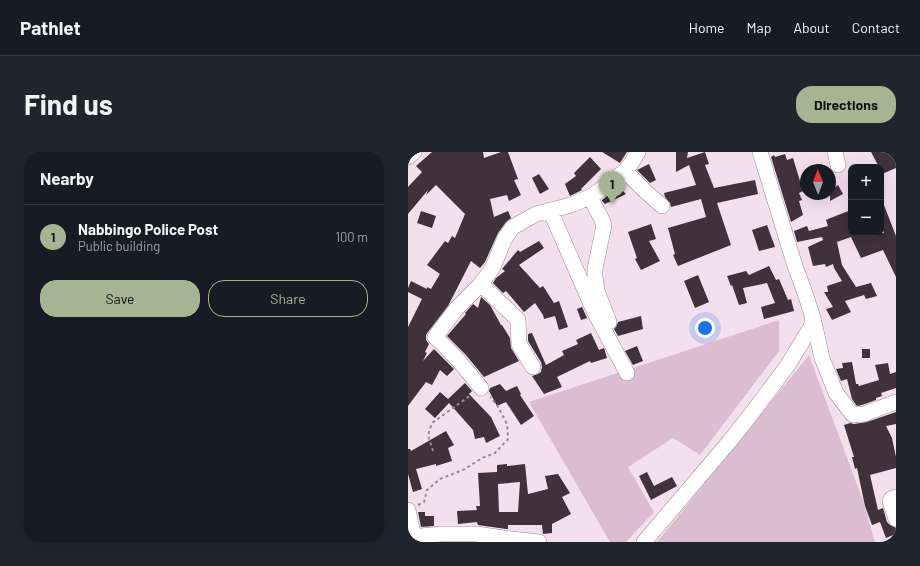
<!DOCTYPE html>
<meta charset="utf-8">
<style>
body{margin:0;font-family:Barlow,sans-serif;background:#20242c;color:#f1f3f6}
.controls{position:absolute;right:12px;top:12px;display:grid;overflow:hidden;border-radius:8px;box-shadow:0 4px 16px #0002}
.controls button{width:36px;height:36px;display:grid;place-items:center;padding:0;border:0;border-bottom:1px solid #363941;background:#171b24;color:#f1f3f6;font:20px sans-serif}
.compass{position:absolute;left:392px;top:12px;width:36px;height:36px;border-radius:50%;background:#171b24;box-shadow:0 4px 16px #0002;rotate:359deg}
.you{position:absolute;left:297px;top:176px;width:14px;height:14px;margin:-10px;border:3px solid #fff;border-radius:50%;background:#1a73e8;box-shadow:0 0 0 6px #1a73e833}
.badge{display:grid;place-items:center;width:26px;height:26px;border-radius:50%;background:#a5b493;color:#111;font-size:13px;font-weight:700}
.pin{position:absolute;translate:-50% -33px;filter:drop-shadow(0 1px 2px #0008)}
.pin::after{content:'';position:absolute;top:21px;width:14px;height:12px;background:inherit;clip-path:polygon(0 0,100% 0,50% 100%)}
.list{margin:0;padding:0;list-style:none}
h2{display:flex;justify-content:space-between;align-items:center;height:52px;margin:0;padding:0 16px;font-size:17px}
h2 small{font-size:13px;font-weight:400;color:#9ea1a6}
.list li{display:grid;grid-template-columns:26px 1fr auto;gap:12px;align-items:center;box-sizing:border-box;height:64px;padding:0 16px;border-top:1px solid #363941}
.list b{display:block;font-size:15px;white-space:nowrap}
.list p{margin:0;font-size:13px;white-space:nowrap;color:#9ea1a6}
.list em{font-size:13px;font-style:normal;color:#9ea1a6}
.actions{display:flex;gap:8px;padding:12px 16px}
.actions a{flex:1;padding:9px 0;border:1px solid #a5b493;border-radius:16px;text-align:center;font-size:14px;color:#a5b493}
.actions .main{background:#a5b493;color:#111}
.map{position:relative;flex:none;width:488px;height:390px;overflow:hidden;border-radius:16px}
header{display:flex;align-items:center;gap:24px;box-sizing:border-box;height:56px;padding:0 20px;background:#171b24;border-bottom:1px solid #363941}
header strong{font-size:19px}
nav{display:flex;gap:22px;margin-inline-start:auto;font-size:14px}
.intro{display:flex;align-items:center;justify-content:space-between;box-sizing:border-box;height:96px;padding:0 24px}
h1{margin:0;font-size:28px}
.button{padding:10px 18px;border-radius:16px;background:#a5b493;color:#111;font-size:14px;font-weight:700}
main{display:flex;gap:24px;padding:0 24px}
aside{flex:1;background:#171b24;border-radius:16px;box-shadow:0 4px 16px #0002}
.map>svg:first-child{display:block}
</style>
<header>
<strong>Pathlet</strong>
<nav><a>Home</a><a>Map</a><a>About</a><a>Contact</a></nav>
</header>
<div class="intro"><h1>Find us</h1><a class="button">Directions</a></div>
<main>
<aside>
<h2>Nearby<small></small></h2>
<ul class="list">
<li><span class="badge">1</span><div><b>Nabbingo Police Post</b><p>Public building</p></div><em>100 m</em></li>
</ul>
<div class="actions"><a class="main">Save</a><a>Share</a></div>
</aside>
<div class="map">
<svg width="488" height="390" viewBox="0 0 488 390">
<rect width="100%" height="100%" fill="#f4e0ed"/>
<path fill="#dbbcd1" d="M371,168V199L292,303L265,286L220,315L246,360L218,390H202L121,250Z
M401,203L455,349L467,390H249Z"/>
<path fill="#40313b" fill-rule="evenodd" d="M24,0H75L76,6L93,0H100L110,27L106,28L113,43L101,49L99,43L82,47L86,65L100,59L103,66L98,70L90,81L77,110L72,116L63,109L40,154L20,180L18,183V188L21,192L17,200L19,201L15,209L26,197L46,217L39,224L32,218L24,233L18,230L0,254V175L14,147L0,140V136L3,129L19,137V135L23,137L32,122L19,113L37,89L40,91L44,84L47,86L57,62L28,33L18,43L20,38L0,62V35L14,20L8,14Z
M194,0H219L212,11Z
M268,0H280L279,6L297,0L301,12L297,13L306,36L347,28L350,42L309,51L323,93L270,114L265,103L267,102L260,76L298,65L293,47L263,55L262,51L257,45L256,41L288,33L281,13L268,20Z
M463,0H486L488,4V16L474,22L473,20V15H471Z
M377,2L379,8L385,6L395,39L391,41L394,48L391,49L395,63L383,70L363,5L366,3L367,5Z
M182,5L193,17L173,37L174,38L162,44L157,32L168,24L166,21Z
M241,12L248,28L242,31L229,18Z
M131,22L141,37L132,42L124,26Z
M430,33L435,42L422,49V38Z
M211,35L218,42L197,52L194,49V48Z
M473,48H474L488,84V125L475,98L453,106L443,85L429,90L434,113L448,135L463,131L469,144L458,147L456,143L437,149L443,160L424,168L418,157L425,155L416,140H420L419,134L434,129L426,116L425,112L418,115L417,112L405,114L400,95L415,88L414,85L389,90L386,79L399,74L401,79L420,74L418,68L420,67L443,58V81H476L473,72Z
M13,59L28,64L24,76L9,71Z
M243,72L248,87L241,89L252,109L233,118L227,107L229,106L220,80Z
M359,73L367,95L351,99L344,78Z
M131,89L136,96L111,113L132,136L135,134L146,151L151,149L160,175L151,178L147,164L136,167L135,163L127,151L116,160L98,139L95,141L85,131L88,126L97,119L94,117L110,98L112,100Z
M361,114L368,128L371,127L380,148L383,147L386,159L356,167L353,155L367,151L359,131L335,136L339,151L331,153L324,133L323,134L319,124L338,119L341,123Z
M290,123L301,150L287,156L276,129Z
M73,145L82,153L93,173H94L102,186L103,196L111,209L76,225L58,203L39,184L58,162L57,161L65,152L70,156Z
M174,155L179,166L173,168L169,157Z
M233,164L235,177L210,184L206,177L208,175L210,170Z
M124,181L138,213L156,203L154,199L170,192L168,188L183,181L191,198L196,196L199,206L183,211L182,209L149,225L154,235L136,242L124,224L130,222L133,220L134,215L133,210L120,189V182Z
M229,194L235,209L225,213L217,199Z
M454,197H462V206H454Z
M444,210L448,232H450L451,234L471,228L467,213L480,211L482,222L488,220V236L473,241L474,244L468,246V248L454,253L449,254L444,247L439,227L433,229L428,217L435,216L434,211Z
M57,231L64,239L61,242L83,265L92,284L78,291L76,285L67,287L65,278L41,251L27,266L17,257L32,240L40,247Z
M92,232L98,239L109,234L113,242L112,243L126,264L113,273L98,250L89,254L81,239L82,236Z
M488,260V272L478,274L484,286L488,305V316L462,323L470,358L475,356L479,370L482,373L488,376V382L478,386L472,370L464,373L457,354L449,316L447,317L444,305H446L436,273L442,271L446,272L459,270Z
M38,279L46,293L40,296L44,309L28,314V312L8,317L14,337L5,340L0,322V297H2L3,299Z
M99,312V314L117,312L120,342L140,337L137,324L150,322L162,341L154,345L163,362L144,372V381L135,382L134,373H100V377H98L70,373L69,370L50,372L49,359L69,358L68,354H72L70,321L89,320V313ZM112,330L110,360H91L90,332Z
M239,320L246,334L264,325L269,334L243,348L231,324Z
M10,360H17V364H26V374L13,375Z"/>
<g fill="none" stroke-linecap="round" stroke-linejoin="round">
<g stroke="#9c8996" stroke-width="16">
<path id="minor" d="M427,0L430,13
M0,5L6,0
M217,19L237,39L254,54
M182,45L193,66L196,73L187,117V125L189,139L201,170
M142,58L186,159L219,221
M73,132L110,168L111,192L125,215
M405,166L414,206L428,241L445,263L456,262L488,250
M73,236C59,218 44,200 27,185L49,156L71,134L84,117L97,86L105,75L128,62L163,53L182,45L198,34L217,19L222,13L230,0
M488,345L483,347L482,349L488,367
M0,358L4,377V390
M4,385L33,382H68L103,387L131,390
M236,390L321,290L344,261L380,213L403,175L405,166L398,144L387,114L352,0"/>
</g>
<path stroke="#968992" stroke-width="2" stroke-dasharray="3 3" stroke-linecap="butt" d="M25,299L20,283L24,271L63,243
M10,353L16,350L19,338L32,327L57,317L74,306L87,301L100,287L99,272L89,253L82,245"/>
<use href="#minor" stroke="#fff" stroke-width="15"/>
</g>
</svg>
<div class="controls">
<button>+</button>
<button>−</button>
</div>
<svg class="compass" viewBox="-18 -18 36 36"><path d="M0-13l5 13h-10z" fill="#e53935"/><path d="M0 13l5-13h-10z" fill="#9ea1a6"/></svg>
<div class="you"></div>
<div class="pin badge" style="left:204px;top:52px">1</div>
</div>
</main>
